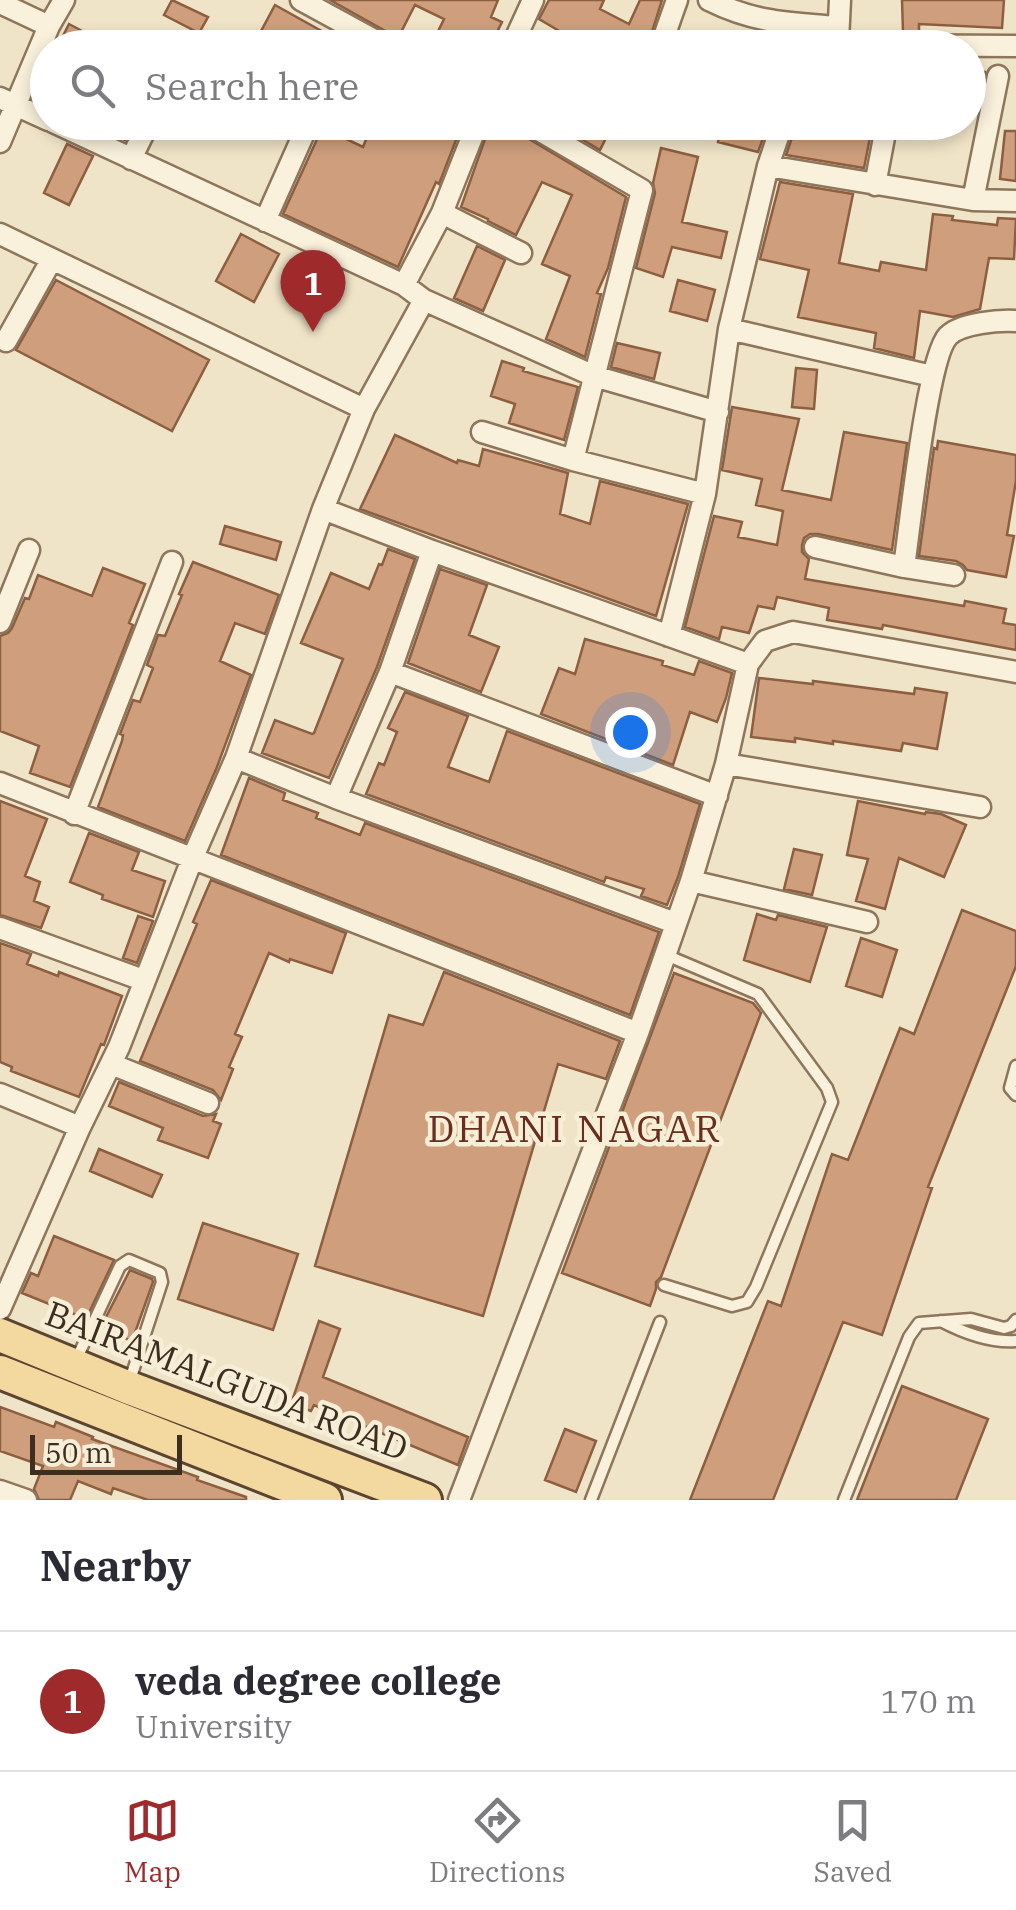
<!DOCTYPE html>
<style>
body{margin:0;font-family:"IBM Plex Serif",serif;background:#f2f2f3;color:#2b2b33}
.scale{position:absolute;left:30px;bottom:25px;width:152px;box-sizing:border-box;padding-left:10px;border:5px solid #3d2e20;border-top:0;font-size:28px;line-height:35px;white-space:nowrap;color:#3d2e20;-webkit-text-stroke:8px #f7eed8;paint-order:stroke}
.you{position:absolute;left:630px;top:732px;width:35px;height:35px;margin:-25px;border:8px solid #fff;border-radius:50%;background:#1a73e8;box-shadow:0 0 0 15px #1a73e833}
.badge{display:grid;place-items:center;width:65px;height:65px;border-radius:50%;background:#9e2a2b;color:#fff;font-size:32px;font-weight:700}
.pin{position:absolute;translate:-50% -82px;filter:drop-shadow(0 2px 5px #0008)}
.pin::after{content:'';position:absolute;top:52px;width:35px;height:30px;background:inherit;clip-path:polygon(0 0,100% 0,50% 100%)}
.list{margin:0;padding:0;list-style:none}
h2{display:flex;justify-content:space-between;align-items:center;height:130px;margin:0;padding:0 40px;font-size:42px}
h2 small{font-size:32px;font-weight:400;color:#7c7c81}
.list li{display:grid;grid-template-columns:65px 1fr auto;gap:30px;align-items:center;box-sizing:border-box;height:140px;padding:0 40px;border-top:2px solid #e1e1e2}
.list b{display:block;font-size:38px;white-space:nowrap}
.list p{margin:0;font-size:32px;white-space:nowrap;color:#7c7c81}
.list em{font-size:32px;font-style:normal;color:#7c7c81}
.icon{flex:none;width:55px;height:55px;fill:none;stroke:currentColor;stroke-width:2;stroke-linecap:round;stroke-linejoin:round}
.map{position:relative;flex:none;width:1016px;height:1500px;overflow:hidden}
.search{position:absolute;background:#fff;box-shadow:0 5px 15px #0003;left:30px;right:30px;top:30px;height:110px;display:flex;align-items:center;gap:25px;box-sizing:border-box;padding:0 35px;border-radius:55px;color:#7c7c81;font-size:38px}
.sheet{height:270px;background:#fff}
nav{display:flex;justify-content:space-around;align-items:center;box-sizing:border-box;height:140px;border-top:2px solid #e1e1e2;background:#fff;font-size:28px;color:#7c7c81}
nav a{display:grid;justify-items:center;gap:5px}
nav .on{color:#9e2a2b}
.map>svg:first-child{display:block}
</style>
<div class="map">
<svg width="1016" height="1500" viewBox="0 0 1016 1500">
<rect width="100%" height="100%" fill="#f0e4c8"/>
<path fill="#cf9f7d" stroke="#8d5f41" stroke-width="2.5" d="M172,0L208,17L199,33L164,15Z
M330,0H498L491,17L502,22L489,48H430L444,19L415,5L398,38Z
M549,0H604L600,9L629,24L640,0H662L647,48H593L579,40L578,42L539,19Z
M902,0H1004L1002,28L919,24V31L903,32Z
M275,5L352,48H252Z
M69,24L114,48H57Z
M968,69L985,72L977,108L968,107Z
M87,122H133L125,140Z
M373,122H463L439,184L436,182L398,267L283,214L318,137L317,125L363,147Z
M491,122L514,130L626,197L608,268L597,293L601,294L585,357L546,339L570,276L542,264L572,195L542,182L516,235L488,221V219L461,207Z
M553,122H614L600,150Z
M722,122H763L760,134L765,133L758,152L718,142Z
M811,122H873L864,168L786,155L796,126Z
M1005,131H1016V181L1000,179Z
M67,144L93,156L69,205L44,193Z
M661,148L698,157L682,222L727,232L721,258L672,247L663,277L636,268L655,193L653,183Z
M780,182L853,194L839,263L879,271L881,262L926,270L933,214L953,216L952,220L997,225L998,218L1016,219L1014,259L989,258L980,309L953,317L920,311L914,358L874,348L876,333L798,317L809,270L760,259Z
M241,234L279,254L254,302L216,281Z
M477,246L505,260L483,311L454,298Z
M56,280L209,360L172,431L16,350Z
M678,280L715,290L707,321L670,311Z
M617,343L660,353L654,379L611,367Z
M502,361L524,368L523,371L578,387L564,440L509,423L515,404L491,396Z
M796,368L817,370L814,409L792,407Z
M732,407L799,419L782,490L831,500L844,432L907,443L892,550L818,534H810L804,538L802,545V552L809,559L805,579L964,606L965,601L1006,609L1003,623L1016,625V650L883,625L882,629L827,620L829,608L777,597L774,609L758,606L749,633L722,627L719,639L685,627L714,516L742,522L738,537L777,545L783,511L756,505L762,479L722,470Z
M395,435L457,463L458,460L479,466L483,449L568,473L560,514L590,524L600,481L688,504L656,616L360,509Z
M938,441L1016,455V481L1007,535L1014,536L1006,577L967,570L963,565L956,561L919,556L934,448L937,449Z
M225,526L281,542L276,560L220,544Z
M388,549L415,559L377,667L329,778L262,753L275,720L312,734L314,733L343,659L301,643L331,573L369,589L379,564L382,565Z
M193,562L279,595L265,634L235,623L220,661L251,675L217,767L185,841L98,807L122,741L123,735L120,734L133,700L140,702L153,668L147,665L158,635L165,636L182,595L179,594Z
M103,568L145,584L129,623L133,625L70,787L30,773L39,746L0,731V636L8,633L12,628L25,598L29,599L38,575L92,596Z
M440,569L487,585L469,635L499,647L481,692L408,663Z
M585,639L663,661L662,665L694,675L699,661L732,673L726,698L717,722L690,712L673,765L541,714L559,668L575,674Z
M759,678L813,684V681L914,694L915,688L947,693L937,749L903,743L901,751L833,741V744L795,738V742L751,737Z
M405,692L468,716L448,767L489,782L507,731L700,804L678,877L667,905L641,896L644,889L606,877L604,882L366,794L379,763L384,765L397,732L388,728Z
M249,778L285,793L283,800L318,813L316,818L360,835L365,823L659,932L630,1015L221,855Z
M0,801L47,819L25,876L40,882L34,901L49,907L41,928L0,915Z
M858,801L925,814L926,812L941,814L966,825L944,877L899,858L885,909L856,901L868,859L847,855Z
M89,833L139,852L132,870L165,881L153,917L102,899L103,895L70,882Z
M794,849L822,855L812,895L784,889Z
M211,880L346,933L332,973L290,959L289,962L269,953L235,1034L242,1037L229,1067L233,1069L221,1100L213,1090L140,1061L197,924L193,922Z
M962,910L1016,931V966L928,1187L932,1188L882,1335L843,1322L773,1500H690L768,1301L781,1306L832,1154L848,1160L900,1028L914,1034Z
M757,914L776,920L778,915L827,927L810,982L744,960Z
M138,916L153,921L137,963L123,958Z
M861,938L897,950L882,997L846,986Z
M0,943L31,954L27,964L58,976L59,972L122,996L104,1045L101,1044L79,1097L11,1071L12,1067L0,1062Z
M444,972L620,1041L606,1079L558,1064L483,1316L315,1266L389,1015L423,1025Z
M674,973L753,1003L761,1013L661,1277L656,1282V1289L650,1306L562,1273Z
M119,1082L203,1116L216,1114L213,1121L221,1124L208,1158L158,1140L163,1128L109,1106Z
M99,1149L162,1175L152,1197L90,1171Z
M203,1223L298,1254L273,1330L178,1299Z
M54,1236L114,1260L86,1319L22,1293L31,1273L38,1276Z
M130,1270L152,1279L153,1282L132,1341L106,1331L107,1328L102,1325Z
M319,1321L340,1329L323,1377L468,1437L458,1465L314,1405L311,1411L291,1404Z
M902,1386L988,1419L956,1500H857Z
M0,1407L54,1427L56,1422L93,1437L92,1439L198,1477L197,1480L246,1497V1500H148L113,1488L111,1494L78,1481L70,1500H39L34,1489L43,1466L0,1451Z
M565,1429L596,1441L576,1492L545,1480Z"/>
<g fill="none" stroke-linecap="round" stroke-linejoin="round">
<g stroke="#8d765c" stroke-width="15">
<path id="service" d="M1016,1066L1010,1088L1016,1095
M664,1285L732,1306L747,1302L756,1287L832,1102L827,1088L758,994L666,955
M941,1321C964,1333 990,1343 1016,1341
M76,1360L120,1266L129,1260L160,1273L162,1282L129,1383
M591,1500L660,1322
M844,1500L909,1337L919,1323L971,1319L1004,1328L1011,1326L1016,1320"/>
</g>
<g stroke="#8d765c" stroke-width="25">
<path id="minor" d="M301,0L389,48
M709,0C755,23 789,23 838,27
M0,3L49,26
M838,41L840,0
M838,45L1016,46
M511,48L533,0
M660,48L677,0
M0,98L48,120
M53,122L404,285L424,300L594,376L718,412
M525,122L642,190L573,460L705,494
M0,142L49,26L64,0
M131,159L149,122
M768,166L973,200L1016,201
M875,185L887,122
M973,200L998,76
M442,213L521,253
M265,221L305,131
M0,234L364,409
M404,285L442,213L478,122
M729,329L932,376
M6,341L52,259
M482,432L573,460
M323,509L432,551L390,672
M815,547L904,567L954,575
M432,551L748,664
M904,567C910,527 927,358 948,336C961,323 999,320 1016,321
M0,622L29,550
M669,636L705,494L729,329L768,166L783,122
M236,758L336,798L675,923
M0,783L638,1033
M336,798L390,672L717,796
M980,807L726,764L748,664L765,641L793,632L1016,672
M74,814L172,562
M691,881L867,922
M0,928L143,980
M111,1064L208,1103
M0,1094L80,1127
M0,1309L80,1127L119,1047L193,857L236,758L323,509L364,409L424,300
M0,1491L26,1500
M459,1500L638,1033L691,881L726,764"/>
</g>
<g stroke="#5b4430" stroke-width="38">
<path id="primary" d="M0,1335L127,1387L425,1500
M0,1372L325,1500"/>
</g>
<use href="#service" stroke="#faf1dc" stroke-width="10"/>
<use href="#minor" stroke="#faf1dc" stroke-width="20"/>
<use href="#primary" stroke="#f3d9a0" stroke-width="32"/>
</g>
<g text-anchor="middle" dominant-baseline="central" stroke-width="9" stroke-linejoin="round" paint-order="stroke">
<g font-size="35" fill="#3d2e20" stroke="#f7eed8">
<text transform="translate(227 1380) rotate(21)">BAIRAMALGUDA ROAD</text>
</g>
<g font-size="38" letter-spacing="2.5" fill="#6b2e1e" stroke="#f7eed8">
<text x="575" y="1127">DHANI NAGAR</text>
</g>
</g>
</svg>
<div class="scale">50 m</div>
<div class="you"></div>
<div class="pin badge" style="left:313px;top:332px">1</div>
<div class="search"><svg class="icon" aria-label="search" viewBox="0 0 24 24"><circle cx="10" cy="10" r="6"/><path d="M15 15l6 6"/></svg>Search here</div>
</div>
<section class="sheet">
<h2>Nearby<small></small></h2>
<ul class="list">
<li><span class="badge">1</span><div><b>veda degree college</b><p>University</p></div><em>170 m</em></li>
</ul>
</section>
<nav>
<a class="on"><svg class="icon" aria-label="map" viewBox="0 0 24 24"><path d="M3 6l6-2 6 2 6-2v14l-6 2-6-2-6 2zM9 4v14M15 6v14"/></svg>Map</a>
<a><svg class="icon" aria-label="directions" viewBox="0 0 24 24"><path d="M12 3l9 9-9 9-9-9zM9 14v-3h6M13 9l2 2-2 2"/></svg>Directions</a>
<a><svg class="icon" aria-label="saved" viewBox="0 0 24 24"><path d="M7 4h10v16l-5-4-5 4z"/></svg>Saved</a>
</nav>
